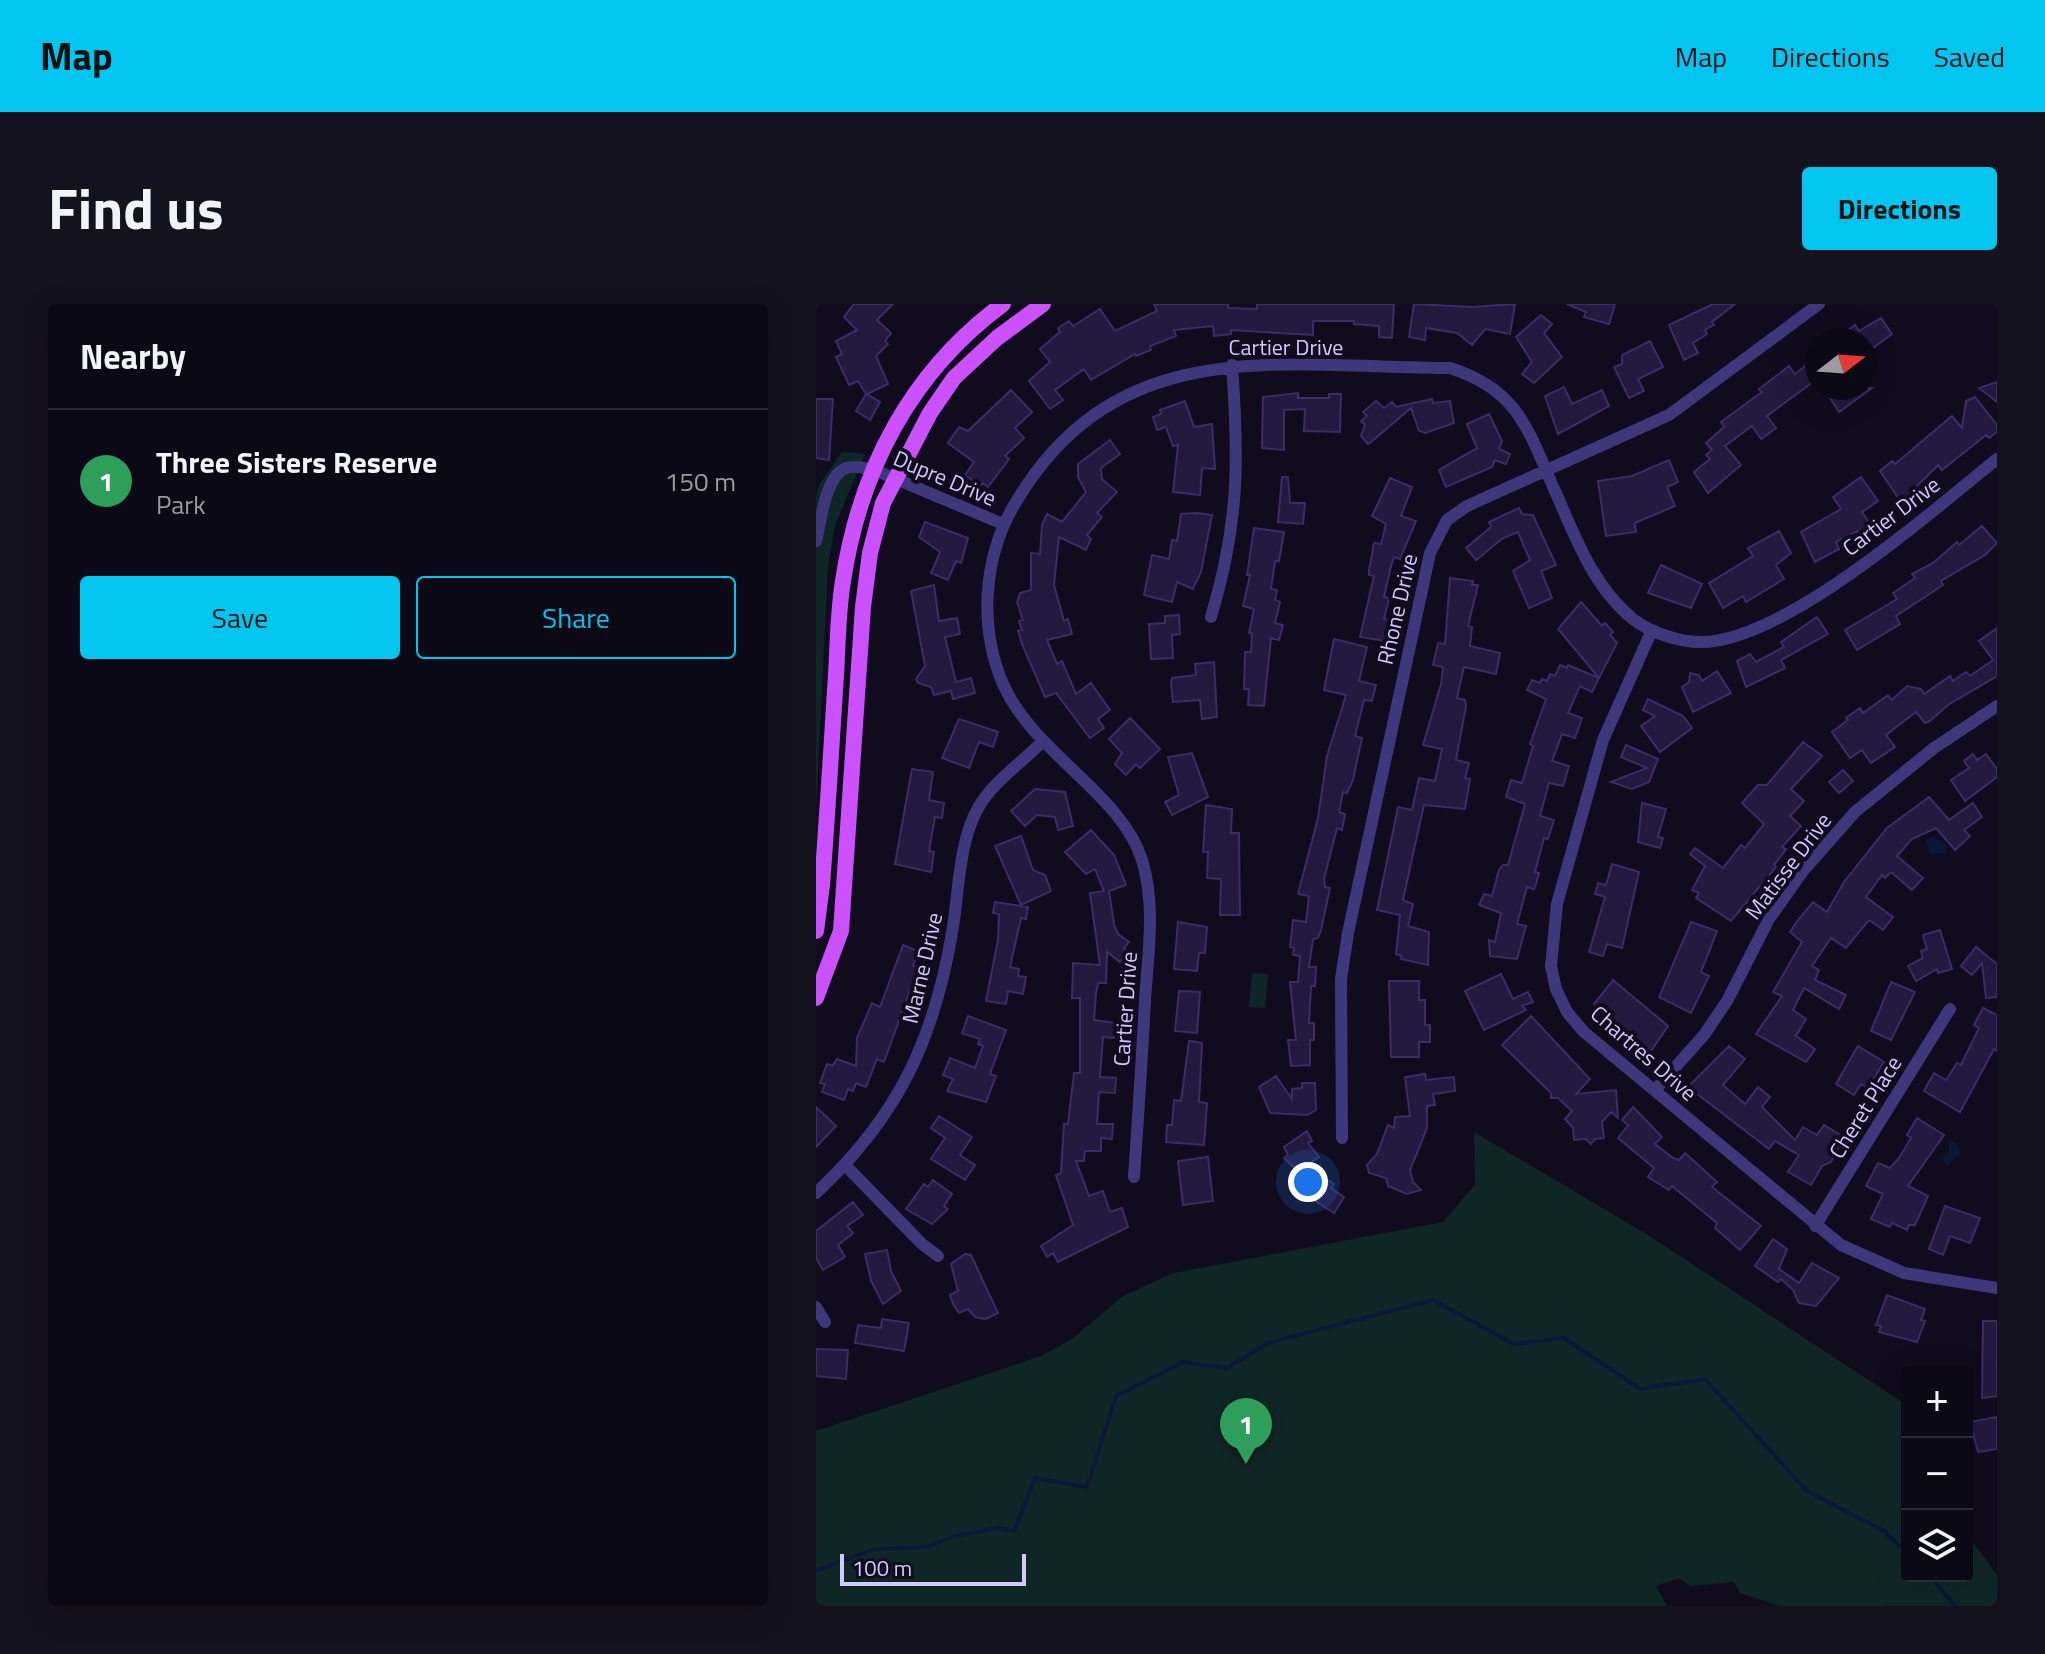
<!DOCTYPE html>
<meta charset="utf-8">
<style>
body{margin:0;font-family:"Titillium Web",sans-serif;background:#15121f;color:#f1f3f6}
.controls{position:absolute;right:24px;bottom:24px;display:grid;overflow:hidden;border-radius:8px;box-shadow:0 8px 32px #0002}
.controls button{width:72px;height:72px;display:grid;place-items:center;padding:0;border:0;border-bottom:2px solid #2c2a35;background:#0c0916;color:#f1f3f6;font:40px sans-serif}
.compass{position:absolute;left:989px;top:24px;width:72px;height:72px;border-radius:50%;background:#0c0916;box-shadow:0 8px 32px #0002;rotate:73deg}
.scale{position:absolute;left:24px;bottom:20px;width:186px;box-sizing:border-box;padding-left:8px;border:4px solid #d3c9fe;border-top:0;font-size:22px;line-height:28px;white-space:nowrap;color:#d3c9fe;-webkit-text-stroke:6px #100c1d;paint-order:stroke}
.you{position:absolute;left:492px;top:878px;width:28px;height:28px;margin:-20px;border:6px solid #fff;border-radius:50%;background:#1a73e8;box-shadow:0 0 0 12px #1a73e833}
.badge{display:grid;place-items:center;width:52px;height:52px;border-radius:50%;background:#03c6f0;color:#fff;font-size:26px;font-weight:700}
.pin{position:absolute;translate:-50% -66px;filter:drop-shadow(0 2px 4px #0008)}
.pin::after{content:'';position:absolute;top:42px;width:28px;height:24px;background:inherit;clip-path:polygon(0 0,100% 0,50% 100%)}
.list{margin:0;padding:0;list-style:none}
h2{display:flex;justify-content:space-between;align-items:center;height:104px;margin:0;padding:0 32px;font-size:34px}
h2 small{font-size:26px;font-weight:400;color:#9a9aa1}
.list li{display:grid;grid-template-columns:52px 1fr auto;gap:24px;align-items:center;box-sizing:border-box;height:144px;padding:0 32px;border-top:2px solid #2c2a35}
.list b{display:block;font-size:30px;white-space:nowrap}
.list p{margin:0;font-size:26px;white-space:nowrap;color:#9a9aa1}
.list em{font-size:26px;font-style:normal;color:#9a9aa1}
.actions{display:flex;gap:16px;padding:24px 32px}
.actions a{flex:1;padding:18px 0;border:2px solid #03c6f0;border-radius:8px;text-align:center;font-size:28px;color:#03c6f0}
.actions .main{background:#03c6f0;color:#111}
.icon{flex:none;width:44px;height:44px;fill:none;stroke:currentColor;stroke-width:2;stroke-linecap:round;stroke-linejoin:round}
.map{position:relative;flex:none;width:1181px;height:1302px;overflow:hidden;border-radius:8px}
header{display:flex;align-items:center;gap:48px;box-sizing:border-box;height:112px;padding:0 40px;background:#03c6f0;color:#111}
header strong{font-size:38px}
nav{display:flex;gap:44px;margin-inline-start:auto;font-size:28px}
.intro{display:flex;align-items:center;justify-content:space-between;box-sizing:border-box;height:192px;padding:0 48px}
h1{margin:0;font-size:56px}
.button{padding:20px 36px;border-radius:8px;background:#03c6f0;color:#111;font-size:28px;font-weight:700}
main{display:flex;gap:48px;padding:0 48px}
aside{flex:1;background:#0c0916;border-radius:8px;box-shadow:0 8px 32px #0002}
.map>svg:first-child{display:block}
</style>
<header>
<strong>Map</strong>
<nav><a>Map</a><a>Directions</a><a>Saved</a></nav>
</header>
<div class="intro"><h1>Find us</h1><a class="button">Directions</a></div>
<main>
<aside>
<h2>Nearby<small></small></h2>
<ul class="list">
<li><span class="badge" style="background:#2e9e5b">1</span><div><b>Three Sisters Reserve</b><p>Park</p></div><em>150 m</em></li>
</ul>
<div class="actions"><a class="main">Save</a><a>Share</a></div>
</aside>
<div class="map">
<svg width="1181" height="1302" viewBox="0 0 1181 1302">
<rect width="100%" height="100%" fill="#100c1d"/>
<path fill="#0f2627" d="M26,148L49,150L19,221L12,262L0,507V193L3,181Z
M436,669L452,670L449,704L433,703Z
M658,828L832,931L1086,1098L1091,1111V1272H1151V1230L1181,1271V1302H964L924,1289L918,1278L874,1282L863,1274L840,1282L851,1302H0V1127L225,1052L256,1035L307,992L358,969L627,918L659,881Z"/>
<path fill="#091739" d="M1116,533L1130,539V550L1114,549L1110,536Z
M1133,838H1138L1145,849L1131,862L1126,855L1132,850Z"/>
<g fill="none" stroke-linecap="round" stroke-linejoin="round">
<path stroke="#091739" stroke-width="4" d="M0,1267L59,1245L111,1243L139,1232L182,1224L198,1227L219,1174L271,1183L300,1092L367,1058L411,1064L452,1039L617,996L698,1040L748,1034L824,1085L889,1075L991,1187L1068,1227L1091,1249
M1114,1272L1139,1302"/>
</g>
<path fill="#23183e" stroke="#3c2a69" stroke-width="2" d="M38,0H77L61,16L75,29L69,37L72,40L60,52L72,80L51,90L64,98L54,116L40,107L50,90L42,77L33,81L20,53L26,50L20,37L41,26L28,13Z
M338,0H412V4L441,5V0H578L576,34L563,33V22L538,20V17H497V31L415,26V30L398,32L397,22L358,26L360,32L334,42L335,46L320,52L319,50L275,76L268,65L239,86L247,96L234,105L213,77L234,58L224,45L244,28L242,24L253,17L257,22L284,5L299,27L341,7Z
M598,0L656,3L699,0L694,30L669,25L656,41L641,29L610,24L609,36L593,33Z
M751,0H799L793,20L768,13L770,8Z
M897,0H919L896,18L898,21L889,26L891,30L877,39L882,49L868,56L853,21Z
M725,11L736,20L728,29L746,53L718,79L706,70L716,58L700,33Z
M1065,14L1076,30L1049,50V36H1019L1039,21L1043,27Z
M834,37L847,63L822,75L828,87L813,94L798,63L806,60V51Z
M1001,53V75L951,112L960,124L945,135L936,122L909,142L925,161L892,189L878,168L894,155L890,151L896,146L890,139L908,123L905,118L946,88L943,85L973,62L979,70Z
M1181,78V98L1163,84Z
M748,83L756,100L786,86L793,102L742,130L729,92Z
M1008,84H1056L1023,108Z
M195,86L216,108L199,124L208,134L189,152L193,155L172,183L167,179L164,182L149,171L158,158L132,139L143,123L152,127Z
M482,89V94H513V90H525L524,128L488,127L489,105L468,106V146L446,144L447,93Z
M1159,93L1181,121V128L1173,134L1170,131L1126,166L1122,161L1085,198L1064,167L1076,157L1079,160L1136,112L1146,124L1150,97Z
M0,95H17L13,156L0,154Z
M616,95L617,99L634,97L638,119L609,129L603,127L595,104L555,138L552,140L545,132L549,121L545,117L551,112L547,108L560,97L568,104L576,98L580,103Z
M369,97L378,123L396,120L399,165L386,164L384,191L357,188L362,141L357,142L350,123L341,126L337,113L345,110L344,106Z
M673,110L686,137L683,145L694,150L690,160L679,156L676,163L630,183L623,166L661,144L651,120Z
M294,136L304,150L285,164L286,175L301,188L281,209L286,213L271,231L275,235L270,246L243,233L238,281L248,317L252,315L256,330L231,336L241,360L246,357L260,390L275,379L294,406L282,415L288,424L274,434L240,389L229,393L206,340L202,327L206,326L203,317L207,316L201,298L204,289L215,286V249L224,250L226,221L231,210L246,218L270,188L262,173V160Z
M853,156L862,178L851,183L859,202L819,219L820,228L790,232L782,177L816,172Z
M466,173H472L474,199H489L487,220L462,218Z
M1045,173L1062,197L1046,208L1056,223L1044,231L1041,227L1020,238L1023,245L999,258L985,228L1025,205L1017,193Z
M574,174L596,183L585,212L600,217L584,255L578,253L575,262L568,293L573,294L568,315L574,316L570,337L544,333L558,272L553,271V266L558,239L565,240L570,220L556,212Z
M703,204L706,210L717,211L740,261L725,267L736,294L713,304L697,267L714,256L702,228L687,234L660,256L650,244L675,223L673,218Z
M381,209L396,211L385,268L377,285L361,278L356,298L328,291L336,251L353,255L356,236L361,237L365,210Z
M109,218L152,234L145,259L140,257L132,276L115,269L124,248L103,233Z
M1166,222L1181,239L1169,251L1125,277L1127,281L1080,312L1084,320L1041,346L1029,326L1081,295L1077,289L1099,274L1096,270L1117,259L1141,238L1143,241Z
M438,224L468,228L463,257H459L455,285L461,286L459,296L464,298L459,319L467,321L463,336L455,334L448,402L432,401L433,385H428L429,348H435L436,329H433L438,305L427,302L434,271H431Z
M963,227L975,249L960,261L968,275L930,298L927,292L907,304L893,279L937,252L932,244Z
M845,261L886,280L875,304L832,289Z
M634,274L657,277L656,281H662L652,322L656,323L654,342L684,349L680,370L648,363L641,394L649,396L650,402L640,456L653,459L649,474L654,475L649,505L608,501L597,550L587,596L597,600L592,622L613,628L612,661L585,655L586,652L580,650L584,611L561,606L582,503L596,506L603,474L619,477L626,445L607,441L625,380L627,363L617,361L622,339L629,340Z
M118,281L123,317L141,314L144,330L129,333L140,378L155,374L159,389L137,395L135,387L118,391L115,383L102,379L100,375L109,362L95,287Z
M765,298L786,322L789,319L797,328L794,331L801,339L783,374L742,325Z
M363,311L364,330L356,331L357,354L335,355L333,320L349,319V312Z
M1001,313L1012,330L965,356L969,364L930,383L921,357L934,350L940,358L968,343L965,338Z
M1181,324V372L1132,401L1114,417L1109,419L1100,408L1070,431L1079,443L1055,459L1046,446L1034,454L1016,428L1032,416L1030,414L1044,404L1047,409L1072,391L1076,396L1091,382L1105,385L1108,390L1134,372L1137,377L1150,368L1154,372L1177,356L1163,337Z
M518,335L551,343L543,377L560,381L556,397L548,396L539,432L546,434L537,476L531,489L527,488L523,508L529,510L526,526L521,524L508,575L509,583L514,584L505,626L502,634L497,635L493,663H500L499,682H495L493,719H498V736H494V761L475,762L472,736H480L474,678H482L484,652L477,651L478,644L474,643L477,616L490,618L493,592L482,590L502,514L511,452L530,391L508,386Z
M398,358L401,413L386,415L384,396L357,398L355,380L356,374L380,371L379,360Z
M744,361L751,364L752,361L783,374L776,388L764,382L752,409L766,414L759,434L746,430L736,457L753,462L747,482L733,479L724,512L738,516L732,535L728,534L719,568L723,569L720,580L718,585L711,583L701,620L710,622L701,655L674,652L673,636L679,638L685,609L663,601L668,590L676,592L683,566L687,561H692L709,500L690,493L695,476L706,479L717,442L714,440L730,395L711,386L716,376L724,379L726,375L731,377L734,370L739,372Z
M901,367L915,389L877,408L866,383L873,378L874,369L883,371L886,377Z
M832,395L867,412L876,424L844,448L825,422L839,412L827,406Z
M314,414L344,445L324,464L320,460L310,471L299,460L306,449L293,435Z
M143,415L182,428L177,443L163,438L153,464L126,454Z
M987,438L1006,452L975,485L988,497L974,512L985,522L966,543L970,545L958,561L960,563L915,617L880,594L883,589L876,586L889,562L874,550L879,544L907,564L925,541L929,544L948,520L926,499L942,481H951Z
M810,441L842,455L833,478L816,485L795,478L831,464L805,453Z
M376,449L392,493L356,511L349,498L363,491L352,453Z
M1157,450L1161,456L1170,450L1181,465V473L1149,497L1135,476L1153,464L1148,457Z
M96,465L117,468L113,496L128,499L126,514L119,513L113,547L118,548L115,568L79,560Z
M1027,466L1037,477L1023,489L1013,478Z
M219,485L249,488L257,522L242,526L239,513L221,511L209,522L195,507Z
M1113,493L1133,516L1157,499L1166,513L1148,526L1154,532L1139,546L1120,524L1096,535L1081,552L1107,574L1096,586L1075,568L1069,574L1066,571L1050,593L1077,613L1067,626L1053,616L1030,644L1015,634L996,662L1003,666L999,676L1030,691L1023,705L988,684L977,706L990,715L980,732L999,745L990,758L940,730L966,692L957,688L986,638L974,628L982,616L997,598L1011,608L1028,578L1071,524Z
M826,499L850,505L842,533L847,534L844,544L822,538Z
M390,501L416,505L415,529H423L424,611H404L405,575L391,574L392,548H387Z
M275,526L298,551L310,581L293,587L298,620L302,630L313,638L308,644L312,647L304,658L291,648L290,679H282L280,689L278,716L299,719L298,734L287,733L284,773L300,774L299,789L283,788L281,820H297L296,835L285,834V847H269L268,857H260L273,892L287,887L294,908L306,904L312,923L242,958L237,949L231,953L225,942L257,921L240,871L245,869L248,820H252L258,769H264V694H256L257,659L284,661L274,589L288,587L279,565L270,570L249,548Z
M205,532L217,566L229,571L235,587L205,601L179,542Z
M796,560L823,568L806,644L791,640L787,652L773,648L789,593L779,590L782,579L790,581Z
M179,598L212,603L210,615L205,614L194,663L203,665L202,672L210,673L207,690L192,687L190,700L170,697L182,636L183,610L177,609Z
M362,618L391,623L389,649H383L381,667L358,665Z
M875,618L901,627L885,668L893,672L875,709L843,693Z
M1124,626L1136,665L1122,669L1121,665L1100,677L1092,662L1107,654L1105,647L1111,645L1107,631Z
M87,641L102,647L97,662L102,664L68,758L61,755L50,783L40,779L37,787L32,785L28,796L6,788L9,780L4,779L11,760L16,762L21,755L40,762L41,734L56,699L64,703Z
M1160,643L1181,660V693L1170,694L1166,659L1156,671L1145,662Z
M685,670L697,695L712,688L717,698L706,702L710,706L668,726L649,687Z
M797,676L852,722L835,747L778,700Z
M573,677H603V696H609V721H614V738H603V753H575Z
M1075,678L1099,688L1075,736L1055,727Z
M363,687L384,688L381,729L359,727Z
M1167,704L1181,711V747L1178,745L1144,808L1108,787L1118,769L1130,776L1141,759L1145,761L1163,724L1158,721Z
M152,712L190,726L174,770L180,772L170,798L131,787L137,775L127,771L134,754L159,764L167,742L162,740L164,735L146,729Z
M715,712L774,775L760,790L800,786L802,814L795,808L786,818L788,834L779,835L775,840L770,835L758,836L757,824L749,815L756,807L742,794H735V789L686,741Z
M373,737L386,739L383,798L391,799L388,841L350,838L351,821H356L358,796L365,797Z
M913,742L929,755L907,781L929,800L942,783L954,793L946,803L979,836L987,823L1001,831L1008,821L1028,833L1015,858L1006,862L995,881L972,868L983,851L959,837L953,845L872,783Z
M1042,742L1068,758L1052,784L1045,780L1038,791L1020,780Z
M609,770L610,776L638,773L639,787L617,790L619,801L611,802V824L594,866L597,878L605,886L591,890L572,882L570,874L553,869L551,861L561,850L572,821L578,824L579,813L594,812L589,773Z
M460,772L476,795V785L486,784V779H499L500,806L491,811L454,809L443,783Z
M0,803L20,822L0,843Z
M817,803L846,833L839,840L857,854L863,856L869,849L901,878L896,883L945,922L924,946L899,924L901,919L856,882L853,886L832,873L838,864L802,834L812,821L806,816Z
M123,812L156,833L144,851L159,861L149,876L115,855L129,834L115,824Z
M1101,814L1128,831L1092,882L1112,892L1099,921H1093L1091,926L1076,919L1074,923L1055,915L1067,890L1050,882L1062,859L1074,864L1083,854L1095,834L1091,831Z
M491,827L496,837L492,839L503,853L490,862L518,880L515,884L528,893L518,909L489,890L496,880L468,854L472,851L468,843Z
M392,853L397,897L367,901L362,857Z
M117,876L136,890L128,902L132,905L116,920L90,905L108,880L112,883Z
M37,898L47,911L31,922L37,929L22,941L29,953L7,966L0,954V927Z
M1129,902L1164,914L1154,939L1134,932L1127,951L1113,945Z
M957,935L971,945L963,965L983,979L996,959L1023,974L1000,1002L983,999L977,986L965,975L962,978L939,962Z
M71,946L75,967L85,987L67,1000L55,977L49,950Z
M149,950L155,951L182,1009L170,1015L159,1013L152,1005L143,1009L137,1000L134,991L142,987L135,960Z
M1071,991L1109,1005L1105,1016L1109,1017L1101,1038L1063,1028L1065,1022L1060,1021Z
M66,1015L93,1019L88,1047L39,1039L42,1021L65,1024Z
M1167,1017H1181V1092L1166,1094Z
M0,1045L32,1046L30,1075L0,1072Z
M1181,1113V1145L1162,1148L1154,1118Z"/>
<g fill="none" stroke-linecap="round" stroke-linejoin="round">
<path stroke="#3f377c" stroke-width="12" d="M0,237C5,218 9,172 30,164C37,161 47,164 56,165L187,220
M395,313C423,220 423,157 416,61
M836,326L787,436L741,600L735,662L740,685L751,708L768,728L1025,941L1088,969L1181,984
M839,786L888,731L911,697L953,615L987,567L1039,508L1118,444L1181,402
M526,834L525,675L532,629L614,249L631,216L651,202L853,111L1003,0
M30,862L106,940L122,952
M318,873C322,814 326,755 329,696C332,649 340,602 326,556C305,489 218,450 187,380C163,324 167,256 197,203C298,27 463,63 634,64C703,86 712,126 739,187C759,232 777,283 817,315C835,329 863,338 885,338C968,338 1116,207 1181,155
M0,889C83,812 119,734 137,623C143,585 143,538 162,504C176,479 205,459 226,438
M999,922L1134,705
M0,1003L9,1018"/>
<path stroke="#ca51fd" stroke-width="16" d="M0,627L6,581C11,516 15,451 19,386C22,350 21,313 27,277C44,165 95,68 187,0
M0,694L25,627L47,303L54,249L67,199L114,109L138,74L181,34L227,0"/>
</g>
<g text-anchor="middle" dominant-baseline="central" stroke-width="8" stroke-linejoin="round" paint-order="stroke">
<g font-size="22" fill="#d3c9fe" stroke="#100c1d">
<text x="470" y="43">Cartier Drive</text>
<text transform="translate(129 174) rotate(23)">Dupre Drive</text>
<text transform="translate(1075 212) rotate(-37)">Cartier Drive</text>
<text transform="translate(581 305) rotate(-77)">Rhone Drive</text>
<text transform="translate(972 562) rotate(-53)">Matisse Drive</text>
<text transform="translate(106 664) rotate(-77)">Marne Drive</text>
<text transform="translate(309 705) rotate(-86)">Cartier Drive</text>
<text transform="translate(828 749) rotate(41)">Chartres Drive</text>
<text transform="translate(1049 803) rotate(-58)">Cheret Place</text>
</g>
</g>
</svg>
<div class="controls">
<button>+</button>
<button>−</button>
<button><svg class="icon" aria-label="layers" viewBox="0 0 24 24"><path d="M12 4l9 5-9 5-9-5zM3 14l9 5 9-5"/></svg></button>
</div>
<svg class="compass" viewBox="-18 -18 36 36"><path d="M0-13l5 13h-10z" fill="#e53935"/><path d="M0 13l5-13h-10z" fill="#9a9aa1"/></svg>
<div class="scale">100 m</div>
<div class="you"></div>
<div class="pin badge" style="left:430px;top:1160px;background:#2e9e5b">1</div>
</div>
</main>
